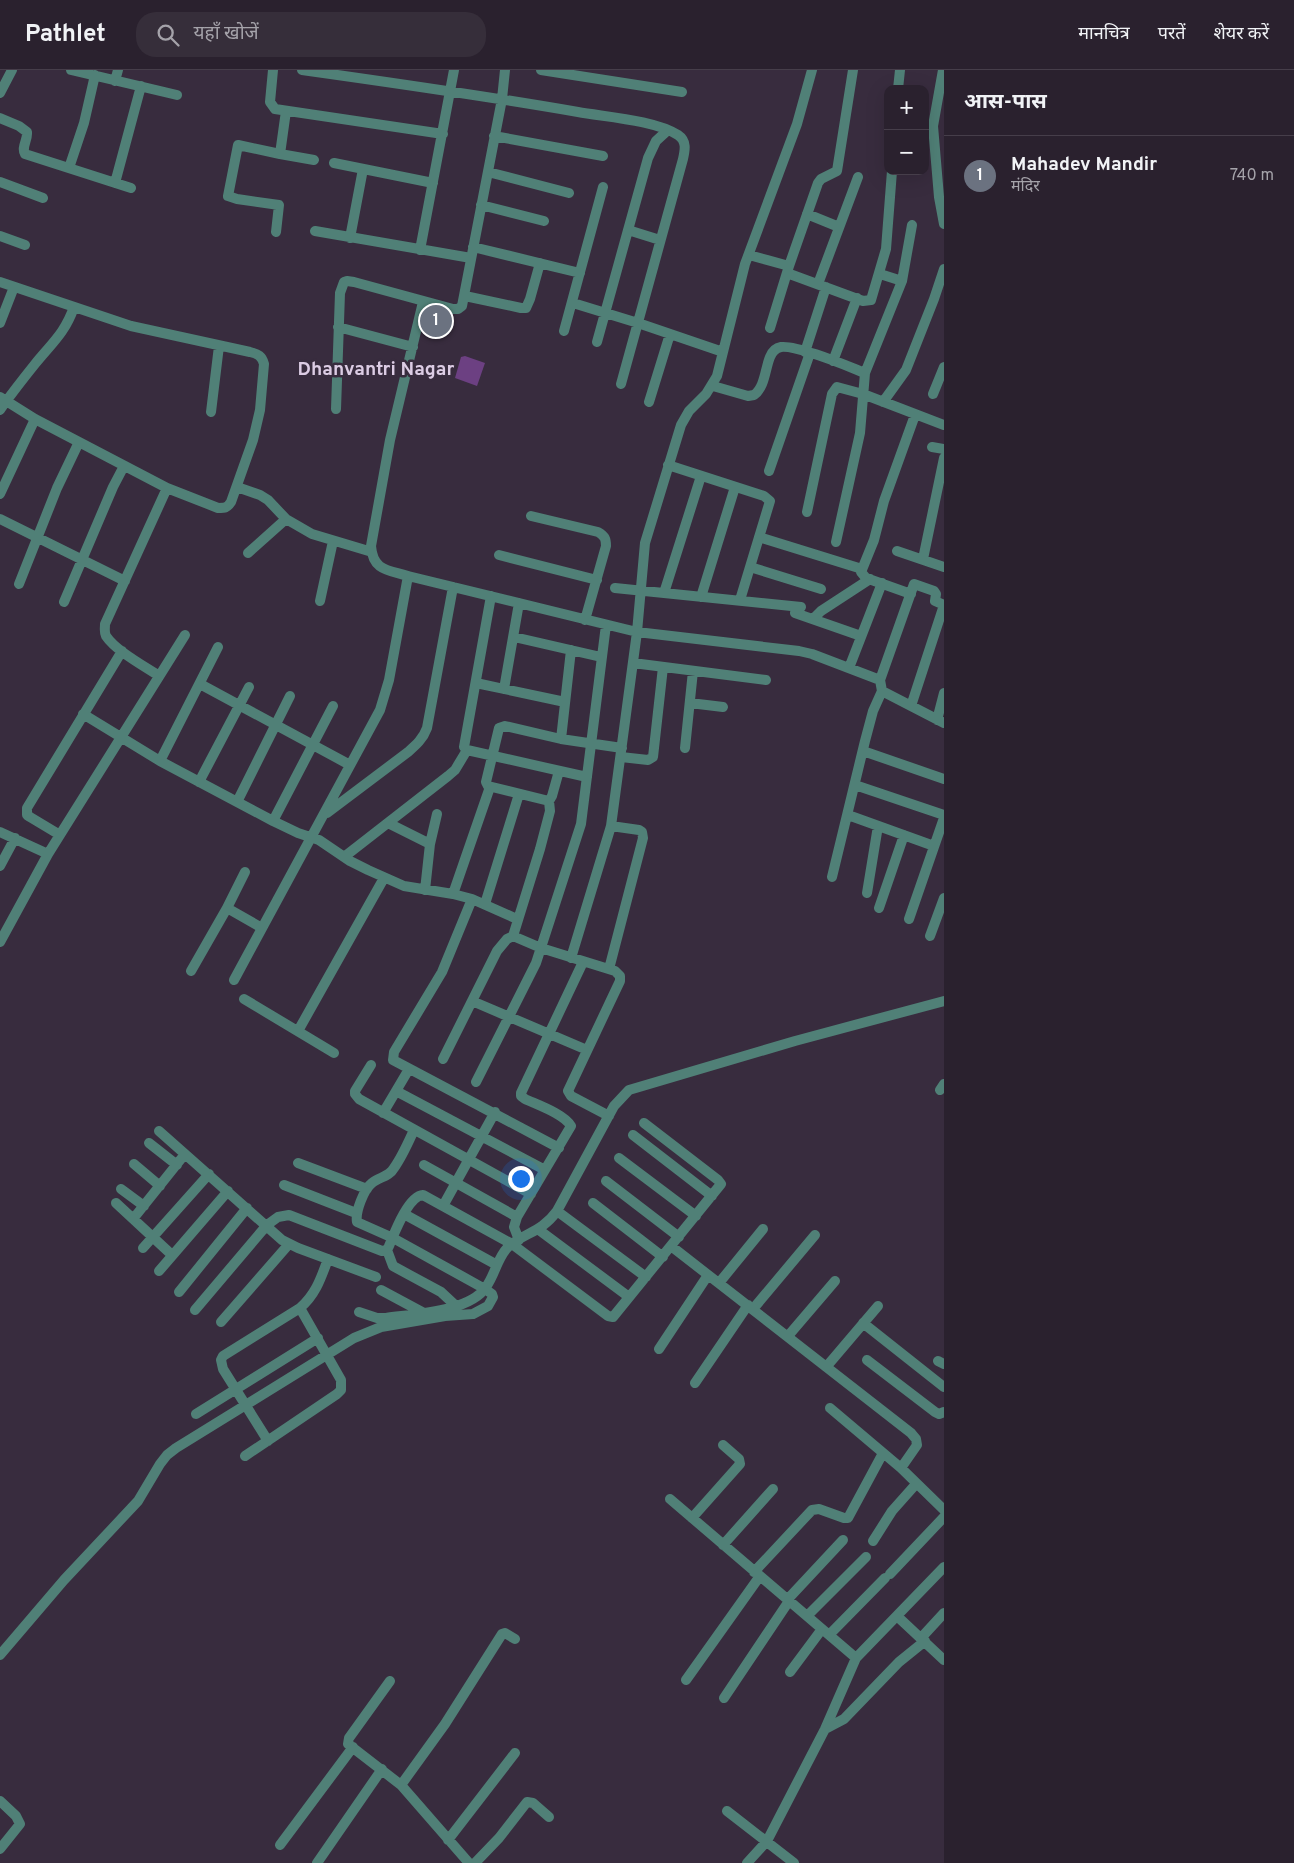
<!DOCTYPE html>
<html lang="hi">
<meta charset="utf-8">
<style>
body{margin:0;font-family:Overpass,"Noto Sans Devanagari",sans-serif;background:#362e3a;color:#f1f3f6}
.controls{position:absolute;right:15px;top:15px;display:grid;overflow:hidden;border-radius:10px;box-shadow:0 5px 20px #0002}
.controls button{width:45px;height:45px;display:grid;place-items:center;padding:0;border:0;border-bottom:1px solid #463e4a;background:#2a212e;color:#f1f3f6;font:25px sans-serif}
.you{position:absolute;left:520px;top:1108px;width:18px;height:18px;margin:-12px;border:4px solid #fff;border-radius:50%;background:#1a73e8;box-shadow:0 0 0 8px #1a73e833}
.badge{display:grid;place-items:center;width:32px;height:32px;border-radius:50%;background:#8bbbb9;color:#fff;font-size:16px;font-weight:700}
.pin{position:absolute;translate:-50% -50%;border:2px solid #fff;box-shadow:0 1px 5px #0006}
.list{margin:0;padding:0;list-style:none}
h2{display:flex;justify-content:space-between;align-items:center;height:65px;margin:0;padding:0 20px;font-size:21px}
h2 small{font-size:16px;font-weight:400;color:#a5a3aa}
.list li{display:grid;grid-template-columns:32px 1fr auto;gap:15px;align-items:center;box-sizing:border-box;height:80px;padding:0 20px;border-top:1px solid #463e4a}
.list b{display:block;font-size:19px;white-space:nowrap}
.list p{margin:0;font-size:16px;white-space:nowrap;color:#a5a3aa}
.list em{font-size:16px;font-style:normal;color:#a5a3aa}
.icon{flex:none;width:28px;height:28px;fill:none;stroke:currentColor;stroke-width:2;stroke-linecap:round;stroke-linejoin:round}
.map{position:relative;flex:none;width:944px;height:1793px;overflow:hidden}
header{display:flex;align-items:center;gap:30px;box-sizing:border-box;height:70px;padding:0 25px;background:#2a212e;border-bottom:1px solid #463e4a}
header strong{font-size:24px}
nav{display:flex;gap:28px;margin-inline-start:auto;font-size:18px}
.search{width:350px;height:45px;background:#362e3a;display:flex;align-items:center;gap:12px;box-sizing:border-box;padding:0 18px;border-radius:20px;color:#a5a3aa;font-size:19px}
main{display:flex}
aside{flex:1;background:#2a212e}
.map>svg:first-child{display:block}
</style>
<header>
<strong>Pathlet</strong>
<div class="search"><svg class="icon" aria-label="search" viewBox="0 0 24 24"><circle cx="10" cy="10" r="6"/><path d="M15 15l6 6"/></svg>यहाँ खोजें</div>
<nav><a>मानचित्र</a><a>परतें</a><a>शेयर करें</a></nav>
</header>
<main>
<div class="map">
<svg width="944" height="1793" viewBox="0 0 944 1793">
<rect width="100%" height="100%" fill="#382c3e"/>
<path fill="#6c4082" d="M465,286L485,293L477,316L455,308L461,287Z"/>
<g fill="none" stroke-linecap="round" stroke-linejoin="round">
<path stroke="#508077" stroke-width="10" d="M71,0L177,25
M273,0L270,32L275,39L443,64
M302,0C395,13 486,26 578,42C606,47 655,50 678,65C687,71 685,80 683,89L621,314
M541,0L682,22
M943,0L933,56L939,127L944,154
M115,11L118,0
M898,19L900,0
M0,23L12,0
M0,48L19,56L27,62C28,70 21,77 25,84L131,118
M494,66L603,86
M280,84L314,90
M334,93L433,113
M69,98L84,53L95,5
M488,102L569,123
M0,112L43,128
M115,113L141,16
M481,135L544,151
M807,144L839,157
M628,160L660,170
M315,161L471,188
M276,162L279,135L237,129L228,126L238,75L280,84L286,41
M0,166L25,175
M350,168L363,99
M473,177L580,203
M420,180L454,0
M749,185L789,196
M787,203L863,231L871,230L886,179L892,101
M880,204L902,211
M0,212L131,256L250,282C258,284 262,286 264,294L260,340L253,370L231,432C227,438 225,438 218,438L167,418L35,349L0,327
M818,214L858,107
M465,226L521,238H526L530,229L540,193
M423,232L390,370L371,476C373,501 388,500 408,506L637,562L799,581L812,584L880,610
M573,233L638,253L723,282
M0,253L14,217
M338,257L413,277
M770,258L789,196L818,113L821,109L837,101L853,0
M564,261L603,117
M597,272L648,88L656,71L668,60
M805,282L826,217
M833,291L857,228
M713,316L748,326L754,325C765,317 765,299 770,287C772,282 775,278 781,277C798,275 847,296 865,303
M933,324L944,297
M649,332L670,264
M883,332L906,300L934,229L944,199
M336,339L340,223L344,212L347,211L354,212L453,239H458L462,236L502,29L505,0
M0,340C11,324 23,309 35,294C52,273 65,263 74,237
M211,342L219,276
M932,377L944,379
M668,395L764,426L770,431L740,530
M769,401L810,283
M237,417L260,425L268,430L286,449L312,464L372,482
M0,424L35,349
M807,442L832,324L837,317L863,324L944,355
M531,446L598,462C605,466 606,469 606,476L585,550
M0,449L125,511
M759,467L862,499
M836,472L860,363L865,303L902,211L912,155
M897,481L944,497
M248,483L286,449
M499,485L597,510
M923,489L944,388
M750,497L821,519
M19,514L57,418L79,372
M615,518L801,537
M664,523L701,406
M911,524L866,508L861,502L874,470L884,431L915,345
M491,526L464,677L467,680L587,707
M701,527L735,417
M320,531L333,471
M64,532L113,417L124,396
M944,535L935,531L936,524L934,521L914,514L880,610L882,621L944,653
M795,543L861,566
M813,549L821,541L870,509
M514,567L601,587
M633,593L766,610
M849,598L882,513
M159,606C144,596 116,581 106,566C104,562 105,559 105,554L167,418
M476,613L565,632
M200,614L350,695
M504,619L519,533
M690,633L723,637
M911,636L944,535
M83,644L160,691L273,751L298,763L319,770L350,791L368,800L404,816L453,824L472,829L517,849
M937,650L944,623
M561,669L571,580
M685,678L693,601
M863,681L944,709
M621,687L648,690L653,687L663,597
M160,691L218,577
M559,701L552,726L549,731L488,716L486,712L499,658L505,656L561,669L622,678
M199,712L249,617
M855,715L944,745
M549,731L550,741L540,779L513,866L541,878L615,901L620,906V911L568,1021L571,1026L609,1046
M237,732L290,626
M327,743L408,682C416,675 423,669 427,658L453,517
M848,745L934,776
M273,751L333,636
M388,753L430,774
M0,762L48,784
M60,765L30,747L27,745V738L122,581
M344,787L448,706L455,700L467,680
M0,796L15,768
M832,807L865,671L873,641L882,621
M425,820L430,774L437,744
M867,823L878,756
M453,824L490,717
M472,829L442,902L394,982L393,990L559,1078
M485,834L519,724
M227,838L262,858
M879,838L904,765
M909,849L944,748
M930,866L944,828
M0,872L48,784L185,565
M571,888L611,756L637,562L645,473L681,355L689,341L706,324L717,306L745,194L797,54L812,0
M609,899L643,768L642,762L639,760L611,756
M191,901L227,838L245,802
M234,910L380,640L389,610L408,506
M244,929L334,983
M472,931L587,980
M298,961L384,808
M443,989L497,881L507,869L513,866
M371,995L355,1021V1024L359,1029L531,1124
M476,1012L536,893L581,754L606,555
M940,1020L944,1014
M396,1021L545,1100
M383,1043L409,999
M159,1061L282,1170L298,1178L376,1207
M633,1065L712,1126
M149,1073L177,1095
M619,1088L696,1146
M298,1093L367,1119
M134,1094L160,1116
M424,1095L517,1147
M606,1111L679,1167
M284,1115L356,1143
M121,1119L144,1136
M116,1133L172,1185
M593,1133L663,1187
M443,1136L495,1042
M557,1141L646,1207
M404,1144L497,1195
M133,1149L185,1084
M539,1160L629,1227
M519,1170L514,1157L517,1147L571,1056C564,1044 538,1035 525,1029L521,1026V1023L583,892
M671,1176L911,1363L916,1369L917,1375L901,1398
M143,1178L209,1104
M387,1180L393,1196L441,1222L456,1236
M159,1201L228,1121
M719,1213L763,1159
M381,1220L422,1242
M179,1222L247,1138
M753,1239L815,1165
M195,1240L267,1155L278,1147L289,1145L382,1181L387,1180L389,1176C394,1164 408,1126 423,1125L512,1174L608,1246L613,1247L721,1114L718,1110L644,1053
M359,1242L377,1248H386C413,1244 470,1242 486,1217C495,1205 497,1188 508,1177C525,1162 541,1163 557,1141L614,1036L629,1020L795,971L944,931
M221,1252L289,1174
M863,1253L944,1317
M788,1266L835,1211
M659,1279L708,1205
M867,1290L935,1342L939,1344L944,1342
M938,1291L944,1294
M827,1296L878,1236
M695,1313L748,1235
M830,1338L901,1398L944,1440
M196,1344L318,1268
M268,1371L223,1299L221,1290L223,1286L300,1238C316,1224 321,1208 328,1189
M245,1386L337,1324L341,1320V1310L300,1238
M670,1429L856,1588
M692,1448L740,1394L739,1389L723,1375
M873,1471L892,1441L916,1414
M723,1475L773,1419
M754,1502L812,1440L819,1439L844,1448H848L883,1383
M890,1504L944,1447
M787,1530L843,1470
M807,1546L866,1487
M898,1547L944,1590
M829,1565L885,1508
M921,1568L944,1543
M0,1585L64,1510L138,1431L160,1394L167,1385L176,1378L354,1268L381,1257L445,1246L473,1244L488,1236L493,1227L492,1224L485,1219L393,1168L357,1152C355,1142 364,1119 372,1113C379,1107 389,1107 394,1098C402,1087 408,1073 414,1060
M790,1602L822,1559
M686,1610L760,1506
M390,1611L349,1668L348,1674L401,1715L469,1793
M724,1628L789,1531
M825,1659L844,1649L899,1592L925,1571
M401,1715L445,1654L502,1564L505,1563L515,1569
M0,1731L16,1746L20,1754L0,1779
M727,1741L794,1793
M448,1770L515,1683
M280,1775L353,1677
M317,1793L382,1699
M475,1793L499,1768L527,1732L533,1733L549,1747
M747,1793L767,1771L825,1659L856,1588L944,1497"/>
</g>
<g text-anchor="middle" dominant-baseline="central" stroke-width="5" stroke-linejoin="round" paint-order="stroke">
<g font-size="19" font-weight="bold" fill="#dccce4" stroke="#382c3e">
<text x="376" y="300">Dhanvantri Nagar</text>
</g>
</g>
</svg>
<div class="controls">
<button>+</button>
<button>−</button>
</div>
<div class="you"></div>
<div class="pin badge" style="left:436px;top:251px;background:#6b7280">1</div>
</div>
<aside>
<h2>आस-पास<small></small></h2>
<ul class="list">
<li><span class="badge" style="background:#6b7280">1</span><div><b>Mahadev Mandir</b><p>मंदिर</p></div><em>740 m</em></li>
</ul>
</aside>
</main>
